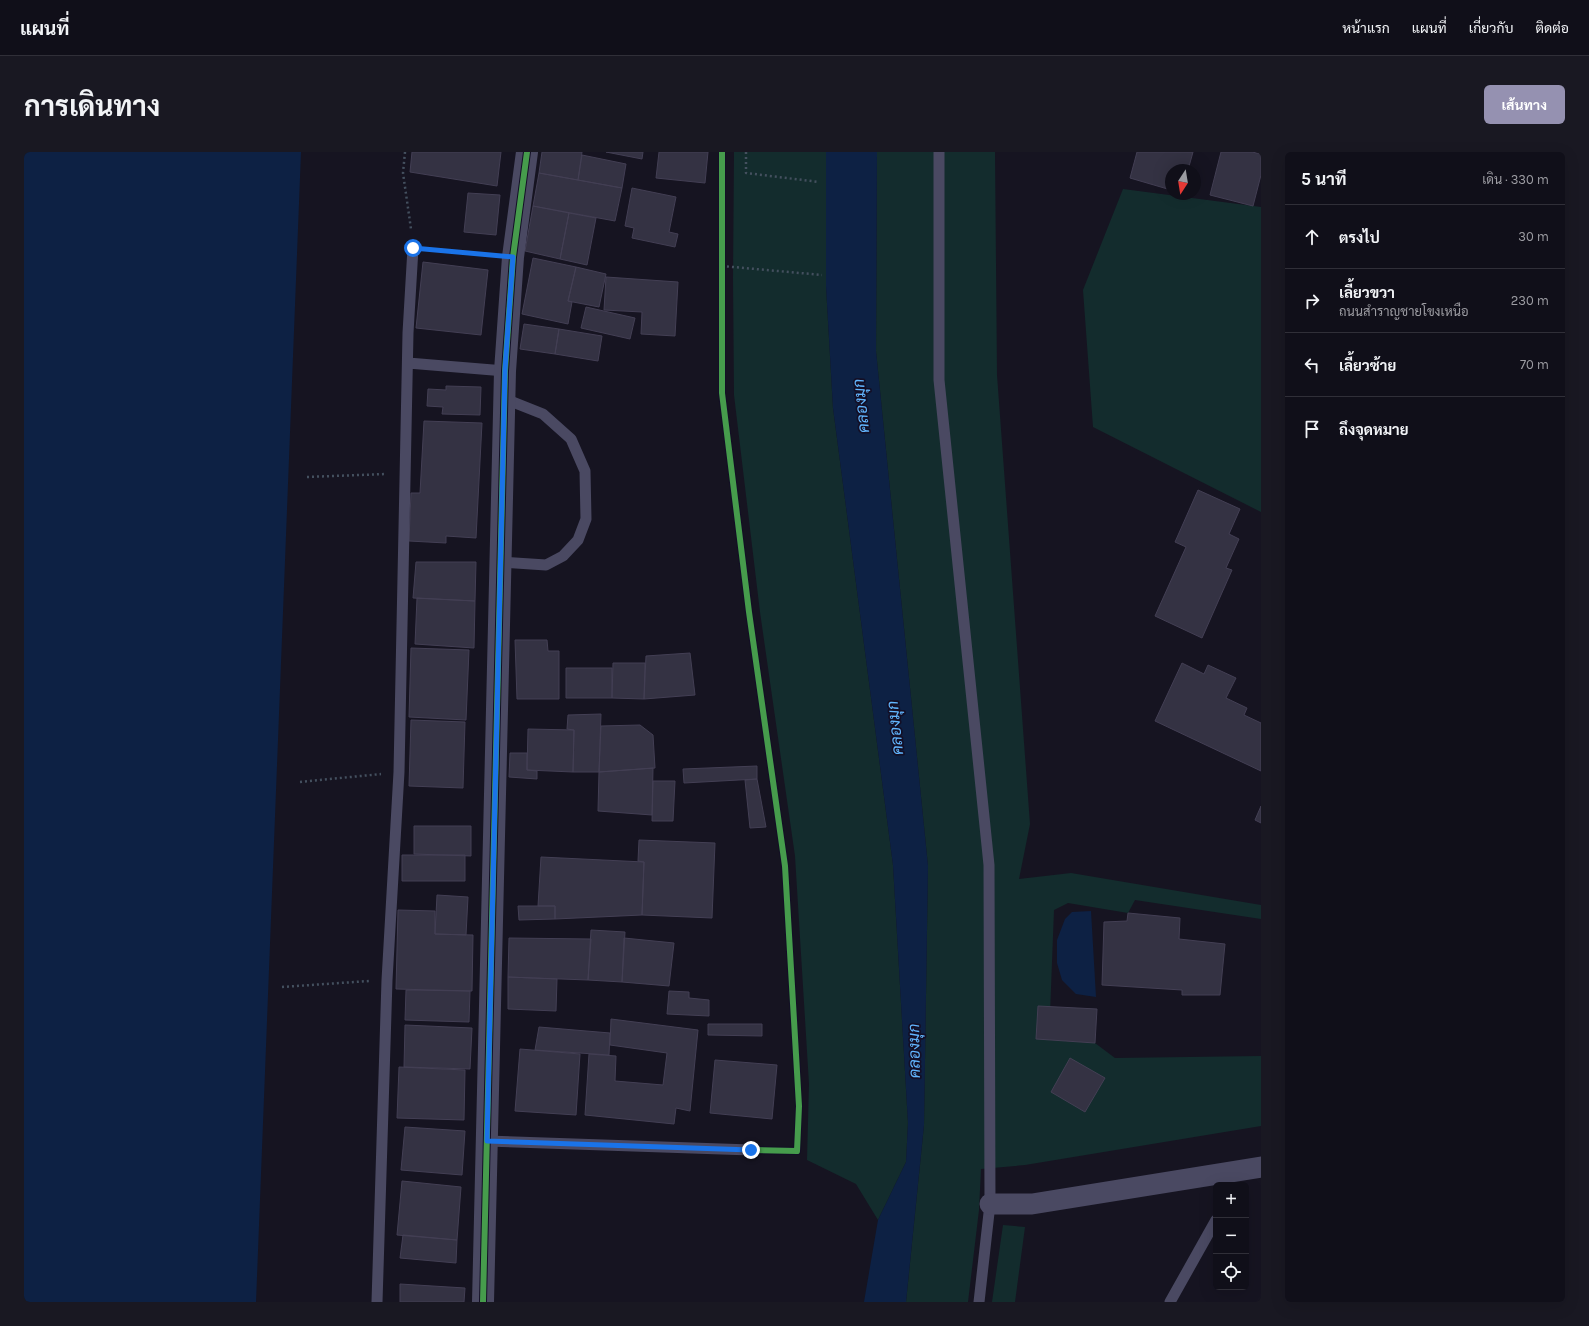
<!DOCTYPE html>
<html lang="th">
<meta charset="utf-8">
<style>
body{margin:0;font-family:Karla,Sarabun,sans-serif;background:#191822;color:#f1f3f6}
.controls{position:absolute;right:12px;bottom:12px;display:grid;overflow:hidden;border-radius:6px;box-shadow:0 4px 16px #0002}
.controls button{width:36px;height:36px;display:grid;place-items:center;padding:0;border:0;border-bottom:1px solid #302f38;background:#100f19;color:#f1f3f6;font:20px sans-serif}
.compass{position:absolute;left:1141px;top:12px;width:36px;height:36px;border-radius:50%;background:#100f19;box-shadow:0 4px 16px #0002;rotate:192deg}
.stop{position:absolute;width:12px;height:12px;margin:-9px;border:3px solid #1a73e8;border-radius:50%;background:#fff}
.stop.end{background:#1a73e8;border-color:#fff;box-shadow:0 1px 4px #0008}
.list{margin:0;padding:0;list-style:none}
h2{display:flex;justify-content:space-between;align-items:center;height:52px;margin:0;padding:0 16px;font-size:17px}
h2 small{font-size:13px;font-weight:400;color:#9c9ca2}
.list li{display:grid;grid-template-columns:26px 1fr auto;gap:12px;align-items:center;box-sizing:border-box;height:64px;padding:0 16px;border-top:1px solid #302f38}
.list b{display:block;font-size:15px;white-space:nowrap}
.list p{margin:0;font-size:13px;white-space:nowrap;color:#9c9ca2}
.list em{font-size:13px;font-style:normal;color:#9c9ca2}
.icon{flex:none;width:22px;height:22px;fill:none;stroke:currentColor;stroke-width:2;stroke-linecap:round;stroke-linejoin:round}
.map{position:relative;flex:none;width:1237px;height:1150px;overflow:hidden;border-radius:6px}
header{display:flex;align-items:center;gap:24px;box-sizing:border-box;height:56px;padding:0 20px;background:#100f19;border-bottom:1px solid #302f38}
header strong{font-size:19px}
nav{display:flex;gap:22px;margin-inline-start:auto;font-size:14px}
.intro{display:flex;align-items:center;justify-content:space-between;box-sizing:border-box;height:96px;padding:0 24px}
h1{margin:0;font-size:28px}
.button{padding:10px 18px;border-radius:6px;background:#9591b1;color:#fff;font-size:14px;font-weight:700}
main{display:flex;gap:24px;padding:0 24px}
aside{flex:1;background:#100f19;border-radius:6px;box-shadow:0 4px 16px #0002}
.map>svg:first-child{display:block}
</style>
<header>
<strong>แผนที่</strong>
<nav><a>หน้าแรก</a><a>แผนที่</a><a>เกี่ยวกับ</a><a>ติดต่อ</a></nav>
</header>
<div class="intro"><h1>การเดินทาง</h1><a class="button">เส้นทาง</a></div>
<main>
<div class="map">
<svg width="1237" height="1150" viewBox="0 0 1237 1150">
<rect width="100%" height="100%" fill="#161421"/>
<path fill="#132c2d" d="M710,0H802V134L809,256L869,713L884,971L882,1010L854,1068L832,1032L783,1008L785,932L771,704L736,460L710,243L709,126Z
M853,0H971L973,223L1006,672L995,727L1047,721L1237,753V767L1111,748L1104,761L1044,751L1030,758L1025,888L1071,891L1091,906L1237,904V974L1001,1013L957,1017L955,1058L944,1150H882L900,973L904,714L852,199Z
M1099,37L1237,55V360L1069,275L1059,138Z
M979,1073L1001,1075L991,1150H968Z"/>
<path fill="#0d2144" d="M0,0H277L232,1150H0Z
M802,0H853L852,199L904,714L900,973L882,1150H840L854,1068L882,1010L884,971L869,713L809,256L802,134Z
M1067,759L1072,845L1052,842L1038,828L1033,811V788L1041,767L1048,760Z"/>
<path fill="#343243" stroke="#433f54" d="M388,0H477L473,34L386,20Z
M518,0H558L554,28L515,21Z
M582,0H619L618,7Z
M635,0H684L681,31L632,26Z
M1113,0H1169L1164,18H1147V38L1106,26Z
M1197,0H1228L1237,2V23L1229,54L1186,43Z
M558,3L602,12L598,36L554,28Z
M515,21L598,36L591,69L509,54Z
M608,36L652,45L645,80L654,82L651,95L608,86L610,76L601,74Z
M444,41L476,43L472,83L440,80Z
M509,54L545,61L536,107L501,99Z
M545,61L572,66L563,113L536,107Z
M509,106L552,115L544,149L548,150L544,172L498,162Z
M399,110L464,118L457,183L392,176Z
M552,115L582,122L575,155L544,149Z
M582,125L654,130L651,184L617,182L618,160L580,158Z
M562,155L611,166L606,187L557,176Z
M500,172L535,177L531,202L496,197Z
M535,177L578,184L574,209L531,202Z
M422,234L457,235L456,263L418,262L419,255L403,254L404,237L422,238Z
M400,269L458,271L452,386L422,384V391L385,389L387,341H396Z
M1174,338L1216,357L1205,382L1215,387L1202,416L1208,418L1178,486L1131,464L1162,395L1151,390Z
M392,410H452L451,449L389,446Z
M393,446L451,449L450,496L391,492Z
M491,488H523L524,499H535V547H493Z
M387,496L445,498L442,568L385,565Z
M666,501L671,543L620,547L622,504Z
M589,511H621L620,547L588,546Z
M1158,511L1180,522L1184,513L1212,526L1202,546L1223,556L1220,563L1237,571V619L1131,569Z
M542,516H588V546H542Z
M577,562L575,620H549L550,578L543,577L544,563Z
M387,568L441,570L439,636L385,634Z
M616,573L629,583L631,616L575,620L577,574Z
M504,577L550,578L549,620L503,618Z
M486,601H503V618L513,619V627L485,625Z
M733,614V627L660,631L659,617Z
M629,616L628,663L574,659L575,620Z
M733,627L742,675L726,676L721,628Z
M629,629H651L649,669H628Z
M1237,654V671L1231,668Z
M390,674H447V704L390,702Z
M615,688L691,691L688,766L618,763L620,710L614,709Z
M378,703H441V729H378Z
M517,705L620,710L618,763L531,767V754H514Z
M413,743L444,745L442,783L411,782Z
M494,754H531V767L495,768Z
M374,758L411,759V782L449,783L448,839L372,837Z
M1104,761L1156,766L1155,787L1201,792L1196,843H1158V838L1078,833L1080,770L1103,769Z
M567,778L601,780L598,830L564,828Z
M485,786L567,787L564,828L484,825Z
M600,786L650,791L645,834L598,830Z
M484,825L533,827L532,859L484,857Z
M382,838L446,839L445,870L381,868Z
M645,839L665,840V846L685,848V864L643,862Z
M1014,854L1073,857L1071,891L1012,887Z
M587,867L674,878L666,959L652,956L650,972L561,963L565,902L592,904L591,929L639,933L643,901L586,893Z
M684,872H738V884L684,883Z
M381,873L448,876L446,917L380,915Z
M515,875L586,881L585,903L511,898Z
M496,897L556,902L552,963L491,959Z
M1046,906L1081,926L1061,960L1027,940Z
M691,908L753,913L748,967L686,961Z
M375,915L441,918L440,968L373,966Z
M381,975L441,979L438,1023L377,1018Z
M378,1029L437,1035L433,1088L373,1083Z
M379,1083L433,1088L432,1111L376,1106Z
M376,1132L441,1136L440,1150H376Z"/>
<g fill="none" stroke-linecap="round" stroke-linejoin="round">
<path stroke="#44505f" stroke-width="2.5" stroke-dasharray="2 3" stroke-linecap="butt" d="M381,0L379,21L387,77
M722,0V21L795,30
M407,97L464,103
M698,114L798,123
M283,325L362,322
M276,630L357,622
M258,835L345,829"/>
<path stroke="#4a4962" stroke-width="11" d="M915,0V228L965,713L966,1052L955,1150
M384,211L481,219
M477,410L522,413L539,404L554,388L562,367L561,319L547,287L519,262L481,247
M463,989L727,998
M353,1150L363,828L375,620L384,181L389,96
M1146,1150L1192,1068"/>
<path stroke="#4a4962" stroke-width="21" d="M966,1052H1008L1237,1015"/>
<path stroke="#4a4962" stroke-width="22" d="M459,1150L481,219L489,105L503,0"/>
<g stroke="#130f26" stroke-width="8">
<path id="cycleway" d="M698,0V241L725,460L761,714L775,954L773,999L727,998
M459,1150L481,219L489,105L503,0"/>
</g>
<use href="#cycleway" stroke="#469c4c" stroke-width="6"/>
</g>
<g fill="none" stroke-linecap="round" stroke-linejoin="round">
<path stroke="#1a73e8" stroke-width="5" d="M389,96L489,105L481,218L463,989L727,998"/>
</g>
<g text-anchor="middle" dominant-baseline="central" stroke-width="3.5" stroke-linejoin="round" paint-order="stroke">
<g font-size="16" font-style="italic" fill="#62b6ff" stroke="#130f26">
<text transform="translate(837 254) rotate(-96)">คลองมุก</text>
<text transform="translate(871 576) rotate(-96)">คลองมุก</text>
<text transform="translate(890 899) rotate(-91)">คลองมุก</text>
</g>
</g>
</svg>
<div class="controls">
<button>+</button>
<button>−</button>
<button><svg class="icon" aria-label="locate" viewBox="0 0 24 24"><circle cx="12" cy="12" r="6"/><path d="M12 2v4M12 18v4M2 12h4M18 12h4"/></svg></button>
</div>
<svg class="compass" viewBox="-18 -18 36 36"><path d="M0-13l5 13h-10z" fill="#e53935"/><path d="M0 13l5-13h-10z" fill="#9c9ca2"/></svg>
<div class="stop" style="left:389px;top:96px"></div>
<div class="stop end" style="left:727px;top:998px"></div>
</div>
<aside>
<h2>5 นาที<small>เดิน · 330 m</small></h2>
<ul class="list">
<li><svg class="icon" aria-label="ahead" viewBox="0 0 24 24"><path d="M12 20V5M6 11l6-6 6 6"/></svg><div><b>ตรงไป</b></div><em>30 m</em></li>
<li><svg class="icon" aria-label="right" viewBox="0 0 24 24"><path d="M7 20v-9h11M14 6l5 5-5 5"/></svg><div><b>เลี้ยวขวา</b><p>ถนนสำราญชายโขงเหนือ</p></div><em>230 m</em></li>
<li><svg class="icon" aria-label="left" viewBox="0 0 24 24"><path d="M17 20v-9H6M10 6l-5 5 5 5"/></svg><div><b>เลี้ยวซ้าย</b></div><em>70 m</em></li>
<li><svg class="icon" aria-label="arrive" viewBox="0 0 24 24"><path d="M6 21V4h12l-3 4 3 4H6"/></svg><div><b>ถึงจุดหมาย</b></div></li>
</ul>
</aside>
</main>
